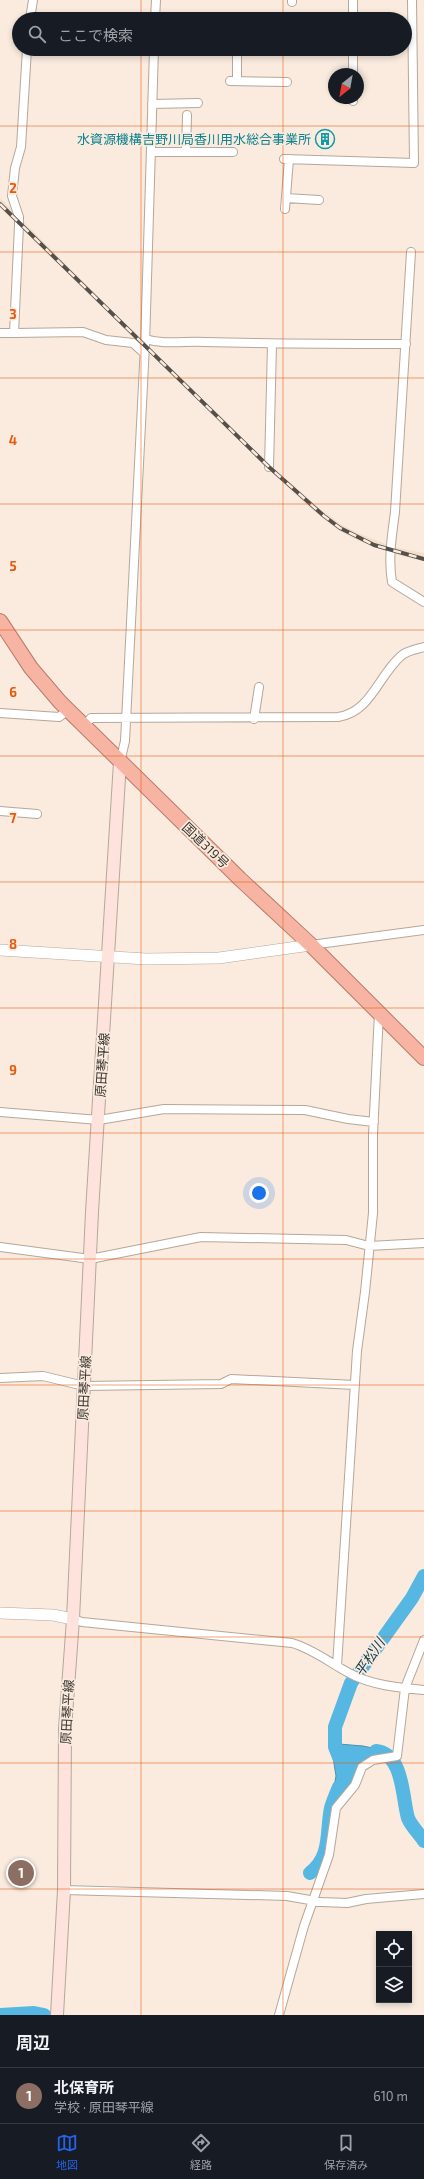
<!DOCTYPE html>
<html lang="ja">
<meta charset="utf-8">
<style>
body{margin:0;font-family:"Exo 2","Noto Sans JP",sans-serif;background:#20242c;color:#f1f3f6}
.controls{position:absolute;right:12px;bottom:12px;display:grid;overflow:hidden;border-radius:0px;box-shadow:0 2px 6px #0003}
.controls button{width:36px;height:36px;display:grid;place-items:center;padding:0;border:0;border-bottom:1px solid #363941;background:#171b24;color:#f1f3f6;font:20px sans-serif}
.compass{position:absolute;left:328px;top:68px;width:36px;height:36px;border-radius:50%;background:#171b24;box-shadow:0 2px 6px #0003;rotate:211deg}
.you{position:absolute;left:259px;top:1193px;width:14px;height:14px;margin:-10px;border:3px solid #fff;border-radius:50%;background:#1a73e8;box-shadow:0 0 0 6px #1a73e833}
.badge{display:grid;place-items:center;width:26px;height:26px;border-radius:50%;background:#2563eb;color:#fff;font-size:13px;font-weight:700}
.pin{position:absolute;translate:-50% -50%;border:2px solid #fff;box-shadow:0 1px 4px #0006}
.list{margin:0;padding:0;list-style:none}
h2{display:flex;justify-content:space-between;align-items:center;height:52px;margin:0;padding:0 16px;font-size:17px}
h2 small{font-size:13px;font-weight:400;color:#9ea1a6}
.list li{display:grid;grid-template-columns:26px 1fr auto;gap:12px;align-items:center;box-sizing:border-box;height:56px;padding:0 16px;border-top:1px solid #363941}
.list b{display:block;font-size:15px;white-space:nowrap}
.list p{margin:0;font-size:13px;white-space:nowrap;color:#9ea1a6}
.list em{font-size:13px;font-style:normal;color:#9ea1a6}
.icon{flex:none;width:22px;height:22px;fill:none;stroke:currentColor;stroke-width:2;stroke-linecap:round;stroke-linejoin:round}
.map{position:relative;flex:none;width:424px;height:2015px;overflow:hidden}
.search{position:absolute;background:#171b24;box-shadow:0 2px 6px #0003;left:12px;right:12px;top:12px;height:44px;display:flex;align-items:center;gap:10px;box-sizing:border-box;padding:0 14px;border-radius:22px;color:#9ea1a6;font-size:15px}
.sheet{height:108px;background:#171b24}
nav{display:flex;justify-content:space-around;align-items:center;box-sizing:border-box;height:56px;border-top:1px solid #363941;background:#171b24;font-size:11px;color:#9ea1a6}
nav a{display:grid;justify-items:center;gap:2px}
nav .on{color:#2563eb}
.map>svg:first-child{display:block}
</style>
<div class="map">
<svg width="424" height="2015" viewBox="0 0 424 2015">
<rect width="100%" height="100%" fill="#faebde"/>
<path fill="#f4dfcd" d="M0,198L141,340L292,486L313,504L342,525L360,534L394,547L424,553V561L393,554L357,540L338,530L310,508L0,207Z"/>
<path fill="#55b7e2" stroke="#4e91ad" d="M339,1744L363,1746L392,1752L391,1754L370,1758L350,1789L333,1805L331,1804L336,1776L331,1745Z"/>
<g fill="none" stroke-linecap="round" stroke-linejoin="round">
<path stroke="#55b7e2" stroke-width="14" d="M376,1751C404,1754 402,1798 408,1818C411,1826 419,1833 424,1841
M341,1762L335,1747V1727L351,1683L412,1598L424,1576
M310,1873C332,1856 326,1832 331,1808C333,1801 336,1794 339,1787
M0,2015L34,2013L44,2015"/>
<g stroke="#b5a79b" stroke-width="10">
<path id="minor" d="M292,2V0
M30,19L33,0
M155,19L156,0
M353,19V0
M27,49L21,147L15,168L12,196L19,217V225L14,333L83,332L106,340L133,343L144,353
M353,49V74
M230,81L287,82
M237,81V49
M353,98V101
M152,104L198,103
M151,152H233
M186,152L187,115
M284,159L414,163L412,0
M286,198L319,200
M285,209L289,159
M411,252L395,512C392,535 388,558 392,582L424,602
M0,333H14
M145,339C165,345 184,341 205,342C272,344 339,344 406,344
M269,467L272,344
M0,713L59,717L68,710
M254,719L259,687
M84,726L91,718L338,717C371,712 378,676 401,656C406,651 417,649 424,647
M120,762L125,741L145,345L154,49
M0,811L37,814
M311,945L424,930
M0,1112L99,1120L164,1109L305,1110L348,1119L374,1122
M0,1247L90,1259L201,1237L346,1240L369,1246L424,1243
M0,1378L43,1376L84,1386L221,1384L231,1379L355,1385
M73,1619L82,1622L292,1643C313,1649 330,1663 349,1673C370,1685 400,1688 424,1690
M337,1666L357,1351L365,1292L373,1213V1135L379,1013
M64,1890L287,1896L321,1902L347,1903L366,1899L424,1894
M279,2015L304,1926L329,1855L336,1808L355,1785L362,1767L373,1760L397,1756L405,1688L424,1640"/>
</g>
<g stroke="#b5a79b" stroke-width="12">
<path id="tertiary" d="M0,950L146,959L219,958L311,945
M0,1613L53,1615L73,1619"/>
</g>
<g stroke="#b5a79b" stroke-width="14">
<path id="secondary" d="M57,2015L64,1890L65,1729L73,1619L92,1212L120,762"/>
</g>
<g stroke="#b67c6b" stroke-width="16">
<path id="trunk" d="M0,621L31,668L60,702L240,879L311,945L424,1058"/>
</g>
<use href="#minor" stroke="#fff" stroke-width="8"/>
<use href="#tertiary" stroke="#fff" stroke-width="11"/>
<use href="#secondary" stroke="#fde3dc" stroke-width="12"/>
<use href="#trunk" stroke="#f8b4a2" stroke-width="14"/>
<g stroke="#56504a" stroke-width="4">
<path id="rail" d="M0,204L269,467L324,516L340,528L374,545L424,559"/>
</g>
<use href="#rail" stroke="#faebde" stroke-width="2.5" stroke-dasharray="8" stroke-linecap="butt"/>
</g>
<path fill="none" stroke="#e8590c" stroke-width="1" stroke-opacity="0.55" d="M141,0V19M283,0V19M141,49V2015M283,49V2015M0,126H424M0,252H424M0,378H424M0,504H424M0,630H424M0,756H424M0,882H424M0,1008H424M0,1133H424M0,1259H424M0,1385H424M0,1511H424M0,1637H424M0,1763H424M0,1889H424"/>
<defs>
<g id="building-ring" transform="scale(1)"><circle r="9.5" fill="#faebde" stroke="#0f9aa8" stroke-width="1.5"/><path d="M-4-6H4V6H1V3H-1V6H-4ZM-2.5-4.3h1.7v1.8h-1.7ZM.8-4.3h1.7v1.8H.8ZM-2.5-1h1.7V.8h-1.7ZM.8-1h1.7V.8H.8Z" fill="#0f9aa8"/></g>
</defs>
<g fill-rule="evenodd">
<use href="#building-ring" x="325" y="139"/>
</g>
<g text-anchor="middle" dominant-baseline="central" stroke-width="3.5" stroke-linejoin="round" paint-order="stroke">
<g font-size="13" fill="#0d838f" stroke="#faebde" text-anchor="end">
<text x="311" y="139">水資源機構吉野川局香川用水総合事業所</text>
</g>
<g font-size="13" fill="#3c3732" stroke="#faebde">
<text transform="translate(206 845) rotate(44)">国道319号</text>
<text transform="translate(102 1065) rotate(-86)">原田琴平線</text>
<text transform="translate(84 1388) rotate(-87)">原田琴平線</text>
<text transform="translate(67 1712) rotate(-87)">原田琴平線</text>
</g>
<g font-size="14" font-style="italic" fill="#0f3a4c" stroke="#faebde">
<text transform="translate(369 1657) rotate(-56)">平松川</text>
</g>
</g>
<g font-size="13" text-anchor="middle" font-weight="bold" fill="#e8590c" stroke="#faebde" stroke-width="3.5" stroke-linejoin="round" paint-order="stroke">
<text x="13" y="193">2</text>
<text x="13" y="319">3</text>
<text x="13" y="445">4</text>
<text x="13" y="571">5</text>
<text x="13" y="697">6</text>
<text x="13" y="823">7</text>
<text x="13" y="949">8</text>
<text x="13" y="1075">9</text>
</g>
</svg>
<div class="controls">
<button><svg class="icon" aria-label="locate" viewBox="0 0 24 24"><circle cx="12" cy="12" r="6"/><path d="M12 2v4M12 18v4M2 12h4M18 12h4"/></svg></button>
<button><svg class="icon" aria-label="layers" viewBox="0 0 24 24"><path d="M12 4l9 5-9 5-9-5zM3 14l9 5 9-5"/></svg></button>
</div>
<svg class="compass" viewBox="-18 -18 36 36"><path d="M0-13l5 13h-10z" fill="#e53935"/><path d="M0 13l5-13h-10z" fill="#9ea1a6"/></svg>
<div class="you"></div>
<div class="pin badge" style="left:21px;top:1873px;background:#8d6e63">1</div>
<div class="search"><svg class="icon" aria-label="search" viewBox="0 0 24 24"><circle cx="10" cy="10" r="6"/><path d="M15 15l6 6"/></svg>ここで検索</div>
</div>
<section class="sheet">
<h2>周辺<small></small></h2>
<ul class="list">
<li><span class="badge" style="background:#8d6e63">1</span><div><b>北保育所</b><p>学校 · 原田琴平線</p></div><em>610 m</em></li>
</ul>
</section>
<nav>
<a class="on"><svg class="icon" aria-label="map" viewBox="0 0 24 24"><path d="M3 6l6-2 6 2 6-2v14l-6 2-6-2-6 2zM9 4v14M15 6v14"/></svg>地図</a>
<a><svg class="icon" aria-label="directions" viewBox="0 0 24 24"><path d="M12 3l9 9-9 9-9-9zM9 14v-3h6M13 9l2 2-2 2"/></svg>経路</a>
<a><svg class="icon" aria-label="saved" viewBox="0 0 24 24"><path d="M7 4h10v16l-5-4-5 4z"/></svg>保存済み</a>
</nav>
